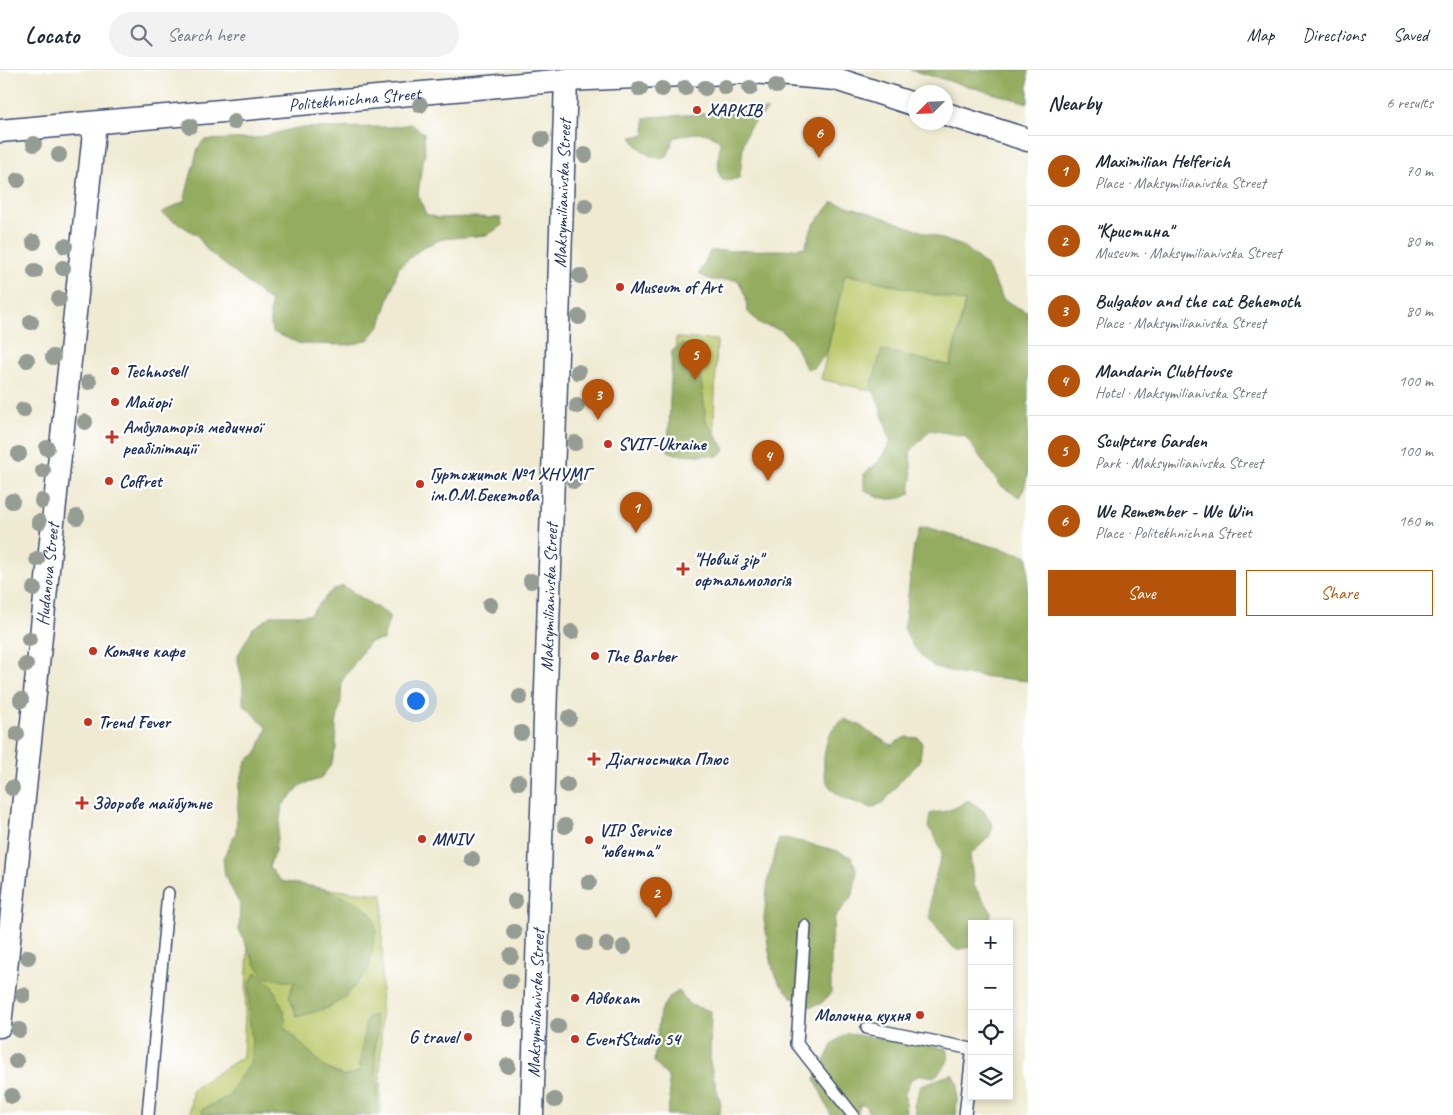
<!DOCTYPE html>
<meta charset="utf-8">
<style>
body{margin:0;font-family:Caveat,sans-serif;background:#f2f2f3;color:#1f2937}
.controls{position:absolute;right:15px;bottom:15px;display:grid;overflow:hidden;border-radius:0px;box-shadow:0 2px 8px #0003}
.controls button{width:45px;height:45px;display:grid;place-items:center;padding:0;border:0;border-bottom:1px solid #e0e1e3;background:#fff;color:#1f2937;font:25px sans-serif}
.compass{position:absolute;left:908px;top:15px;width:45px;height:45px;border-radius:50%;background:#fff;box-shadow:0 2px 8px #0003;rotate:246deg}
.you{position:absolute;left:415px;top:630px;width:18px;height:18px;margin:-12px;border:4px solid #fff;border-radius:50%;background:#1a73e8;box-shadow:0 0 0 8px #1a73e833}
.badge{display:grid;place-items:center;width:32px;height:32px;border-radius:50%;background:#b45309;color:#fff;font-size:16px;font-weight:700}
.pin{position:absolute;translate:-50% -41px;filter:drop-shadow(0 1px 2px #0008)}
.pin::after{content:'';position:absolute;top:26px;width:18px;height:15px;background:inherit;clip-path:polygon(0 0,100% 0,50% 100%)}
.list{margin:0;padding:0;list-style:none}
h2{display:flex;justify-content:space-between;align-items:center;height:65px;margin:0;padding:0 20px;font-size:21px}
h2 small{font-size:16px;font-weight:400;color:#747a83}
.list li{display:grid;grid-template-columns:32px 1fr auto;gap:15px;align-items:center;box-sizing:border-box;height:70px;padding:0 20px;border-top:1px solid #e0e1e3}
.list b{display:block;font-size:19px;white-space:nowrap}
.list p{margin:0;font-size:16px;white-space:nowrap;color:#747a83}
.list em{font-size:16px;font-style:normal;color:#747a83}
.actions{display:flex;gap:10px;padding:15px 20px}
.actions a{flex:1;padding:11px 0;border:1px solid #b45309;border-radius:0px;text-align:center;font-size:18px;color:#b45309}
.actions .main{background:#b45309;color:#fff}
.icon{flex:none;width:28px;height:28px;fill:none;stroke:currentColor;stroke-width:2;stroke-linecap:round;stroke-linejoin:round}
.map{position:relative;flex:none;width:1028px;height:1045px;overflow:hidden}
header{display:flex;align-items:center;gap:30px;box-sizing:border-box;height:70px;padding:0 25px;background:#fff;border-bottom:1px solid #e0e1e3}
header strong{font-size:24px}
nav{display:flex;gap:28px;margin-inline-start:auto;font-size:18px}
.search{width:350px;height:45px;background:#f2f2f3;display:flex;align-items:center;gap:12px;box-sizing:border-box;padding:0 18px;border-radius:28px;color:#747a83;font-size:19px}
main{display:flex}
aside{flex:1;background:#fff}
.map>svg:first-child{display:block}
</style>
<header>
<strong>Locato</strong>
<div class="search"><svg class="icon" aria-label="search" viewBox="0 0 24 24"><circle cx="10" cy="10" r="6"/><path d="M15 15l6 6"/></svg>Search here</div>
<nav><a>Map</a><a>Directions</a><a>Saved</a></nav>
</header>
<main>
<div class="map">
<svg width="1028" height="1045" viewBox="0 0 1028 1045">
<rect width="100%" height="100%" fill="#fff"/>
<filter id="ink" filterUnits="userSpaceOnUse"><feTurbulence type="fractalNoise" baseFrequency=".02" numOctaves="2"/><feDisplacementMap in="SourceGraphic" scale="10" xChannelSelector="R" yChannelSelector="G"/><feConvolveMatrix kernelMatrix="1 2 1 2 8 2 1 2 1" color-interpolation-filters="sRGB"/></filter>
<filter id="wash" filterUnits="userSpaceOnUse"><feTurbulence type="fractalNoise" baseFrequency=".0096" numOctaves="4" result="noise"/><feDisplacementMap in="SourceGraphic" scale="20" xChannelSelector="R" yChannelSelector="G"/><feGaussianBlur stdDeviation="1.12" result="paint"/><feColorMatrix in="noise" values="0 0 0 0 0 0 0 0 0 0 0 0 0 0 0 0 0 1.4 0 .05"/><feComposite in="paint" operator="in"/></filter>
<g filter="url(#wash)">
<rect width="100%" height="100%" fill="#efead1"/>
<path fill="#bbc86a" stroke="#6b7c64" d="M845,203L965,232L950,296L882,280L872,321L821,309Z
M676,268L717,270L714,351L717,381L672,379Z
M251,813L383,824L380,1045H190L192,1019L243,987Z"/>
<path fill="#94ac5e" stroke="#586e5e" d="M910,0H1028V33Z
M768,40C762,46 752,53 748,60C741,75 743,92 739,108C734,109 728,112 723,110C715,106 720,79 720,71C707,59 690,63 674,68C671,75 670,81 666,88C651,90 639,80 631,67L645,65V48L650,47Z
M411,54L424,63L425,83L421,100L418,125L426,144L438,148L472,147L501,148L502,156L487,165L442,169L423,177L399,197L380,255L369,269L352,275L301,274L272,262L270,246L271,232L208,181L197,165L161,143L184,131L198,78L204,70L256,68L296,58L392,57Z
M833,132L865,141L965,177L987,196L1003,229L1028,243V403L1024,419L1019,427L1001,416L965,366L930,360L910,382L912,407L910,424C895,433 877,429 864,419V404L878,392L891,372L878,331L871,316L882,280L950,296L965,232L845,204L826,285L813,298H806L793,272L781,260L760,254L747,241L746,227L738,210H711L699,204L710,181L785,180L805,177L813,155Z
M683,274L696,279L699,292L706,351L725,379L722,384L717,386L676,384L668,381L672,281Z
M925,458L1028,486V611L960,604L935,597L924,589L912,575L904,558L914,475L919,459Z
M343,516L390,546L383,570L369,572L342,611L341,630L336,655V678L331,695L320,709L301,715L282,736L275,781L269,797L281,811L326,819L360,834L374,847L376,861L368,901L343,929L327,938L297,947L289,926L294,911H284L265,907L255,894L239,860L240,835L225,806L223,788L236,763L239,716L246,691L257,683L267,658L243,634V614L237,587L253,558L273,545H309L331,521Z
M844,649L860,655L867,661L891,675L906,667L919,668L922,674L920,689L916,696L902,709L884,732L872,738C859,733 839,729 830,717C819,703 824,670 834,657C836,654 841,652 844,649Z
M968,730L984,741L993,756L990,766L970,785L974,816L991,841L990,854H972V876L957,880L949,874L930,849L931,822L942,783L934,764L928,758L930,744C935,741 940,743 946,741C954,739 961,735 968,730Z
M785,768L835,780L851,787L857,801L853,825L835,847L831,870V923L821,934L809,937L792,927L780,914L773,899L769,881L764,849L768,809L779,769Z
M256,902L272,915L284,942L286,959L326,998L343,1006L359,1002L365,956L368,947L374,945C381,963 374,968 375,985C376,1005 379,1025 376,1045H204L201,1040L229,1026L238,1010L250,994L252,969L249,947V915Z
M679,921L690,935L711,941L710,993L721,1035L719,1045H667L670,1029L668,1007L654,992L660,941L669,927Z
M848,963L868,967L892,968L947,979C952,991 943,999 934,1007L921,1005L911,1009L905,1022L906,1045H870L865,1035H860L857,1045H831L815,1010L833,973Z
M952,1004L958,1015L956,1045H917L914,1036L921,1015Z"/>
</g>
<g filter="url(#ink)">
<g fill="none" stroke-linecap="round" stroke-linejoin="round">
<g stroke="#3b4b6f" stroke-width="14">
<path id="lane" d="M805,856L797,974L853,1045
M867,958L972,979
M148,1045L168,823
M965,1045L972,984"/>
</g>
<g stroke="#3b4b6f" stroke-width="25">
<g id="street">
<path d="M946,44L1028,70"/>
<path id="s1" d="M0,61L566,10L752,2L836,9L916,35"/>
<path id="s2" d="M0,956L95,53"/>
<path id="s3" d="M532,1045L566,10"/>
</g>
</g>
<use href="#lane" stroke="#fff" stroke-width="11"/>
<use href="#street" stroke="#fff" stroke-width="22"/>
</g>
<g fill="#959c94">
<circle cx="776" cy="16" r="8"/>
<circle cx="725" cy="17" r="8"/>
<circle cx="685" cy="18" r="8"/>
<circle cx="705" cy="18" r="8"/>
<circle cx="750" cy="18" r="8"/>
<circle cx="640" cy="19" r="8"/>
<circle cx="662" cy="19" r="8"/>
<circle cx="420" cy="35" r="8"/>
<circle cx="234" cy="52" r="8"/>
<circle cx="190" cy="56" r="8"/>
<circle cx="542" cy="69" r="8"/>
<circle cx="34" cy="74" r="8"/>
<circle cx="59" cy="85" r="8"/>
<circle cx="585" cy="85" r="8"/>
<circle cx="18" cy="110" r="8"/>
<circle cx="585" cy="136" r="8"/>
<circle cx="34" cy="172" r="8"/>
<circle cx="65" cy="176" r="8"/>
<circle cx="63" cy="198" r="8"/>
<circle cx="35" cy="201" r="8"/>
<circle cx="580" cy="206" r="8"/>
<circle cx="59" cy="229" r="8"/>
<circle cx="579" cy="247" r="8"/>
<circle cx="31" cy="252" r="8"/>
<circle cx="53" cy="287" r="8"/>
<circle cx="27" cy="290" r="8"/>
<circle cx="578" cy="302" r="8"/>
<circle cx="89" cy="312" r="8"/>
<circle cx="577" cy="336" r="8"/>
<circle cx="23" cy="340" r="8"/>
<circle cx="85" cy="352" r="8"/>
<circle cx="575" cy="373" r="8"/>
<circle cx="47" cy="378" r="8"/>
<circle cx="19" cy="384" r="8"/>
<circle cx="43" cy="401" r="8"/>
<circle cx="574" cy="411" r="8"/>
<circle cx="12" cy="431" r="8"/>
<circle cx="42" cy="431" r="8"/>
<circle cx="77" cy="447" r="8"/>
<circle cx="39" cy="452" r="8"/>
<circle cx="37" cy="489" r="8"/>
<circle cx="531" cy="511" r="8"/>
<circle cx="34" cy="519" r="8"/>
<circle cx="490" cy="535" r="8"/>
<circle cx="572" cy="562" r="8"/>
<circle cx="29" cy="569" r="8"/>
<circle cx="26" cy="595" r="8"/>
<circle cx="520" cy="627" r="8"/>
<circle cx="21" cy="630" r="8"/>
<circle cx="569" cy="648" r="8"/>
<circle cx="521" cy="663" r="8"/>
<circle cx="17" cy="664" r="8"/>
<circle cx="519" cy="712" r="8"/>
<circle cx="567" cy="715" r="8"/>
<circle cx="12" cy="718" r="8"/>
<circle cx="565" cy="756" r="8"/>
<circle cx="472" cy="789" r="8"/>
<circle cx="589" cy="812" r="8"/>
<circle cx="515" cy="831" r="8"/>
<circle cx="514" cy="862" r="8"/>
<circle cx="585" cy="873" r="8"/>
<circle cx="607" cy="874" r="8"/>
<circle cx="624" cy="877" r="8"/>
<circle cx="511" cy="886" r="8"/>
<circle cx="28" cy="887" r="8"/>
<circle cx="510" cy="911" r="8"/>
<circle cx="23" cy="925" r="8"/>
<circle cx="509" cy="949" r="8"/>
<circle cx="558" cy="956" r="8"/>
<circle cx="19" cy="960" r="8"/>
<circle cx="16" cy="991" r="8"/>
<circle cx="508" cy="996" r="8"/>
<circle cx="12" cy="1026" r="8"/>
<circle cx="555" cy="1030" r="8"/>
</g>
</g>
<g fill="#c8321e" stroke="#fff" stroke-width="2">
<circle cx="697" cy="40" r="5"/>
<circle cx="620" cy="217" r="5"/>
<circle cx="115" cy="301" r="5"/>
<circle cx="115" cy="332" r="5"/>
<path d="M109.5 359.5h5v5h5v5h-5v5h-5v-5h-5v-5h5z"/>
<circle cx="608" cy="374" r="5"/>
<circle cx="109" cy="411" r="5"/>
<circle cx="420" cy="414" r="5"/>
<path d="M680.5 491.5h5v5h5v5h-5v5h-5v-5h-5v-5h5z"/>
<circle cx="93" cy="581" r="5"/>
<circle cx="595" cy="586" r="5"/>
<circle cx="88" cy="652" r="5"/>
<path d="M591.5 681.5h5v5h5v5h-5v5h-5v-5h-5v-5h5z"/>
<path d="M79.5 725.5h5v5h5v5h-5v5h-5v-5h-5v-5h5z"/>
<circle cx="422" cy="769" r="5"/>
<circle cx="589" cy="770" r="5"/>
<circle cx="575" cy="928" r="5"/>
<circle cx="920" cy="945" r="5"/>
<circle cx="468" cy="967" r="5"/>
<circle cx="575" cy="969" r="5"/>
</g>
<g text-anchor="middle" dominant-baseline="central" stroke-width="4.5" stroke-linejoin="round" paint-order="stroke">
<g font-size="18" fill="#1b2f5e" stroke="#fff">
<text stroke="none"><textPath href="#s1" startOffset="356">Politekhnichna Street</textPath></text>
<text stroke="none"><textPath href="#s3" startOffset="922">Maksymilianivska Street</textPath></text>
<text stroke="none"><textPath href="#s2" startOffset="454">Hudanova Street</textPath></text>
<text stroke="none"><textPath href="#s3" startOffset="518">Maksymilianivska Street</textPath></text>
<text stroke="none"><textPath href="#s3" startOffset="112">Maksymilianivska Street</textPath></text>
</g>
<g font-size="18" font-weight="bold" fill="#1b2f5e" stroke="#fff" text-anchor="start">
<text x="707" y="40">ХАРКІВ</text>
<text x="630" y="217">Museum of Art</text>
<text x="125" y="301">Technosell</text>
<text x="125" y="332">Майорі</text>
<text x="123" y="357">Амбулаторія медичної<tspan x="123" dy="21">реабілітації</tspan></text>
<text x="618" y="374">SVIT-Ukraine</text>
<text x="430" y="404">Гуртожиток №1 ХНУМГ<tspan x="430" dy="21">ім.О.М.Бекетова</tspan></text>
<text x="119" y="411">Coffret</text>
<text x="694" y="489">"Новий зір"<tspan x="694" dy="21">офтальмологія</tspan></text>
<text x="103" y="581">Котяче кафе</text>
<text x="605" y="586">The Barber</text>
<text x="98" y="652">Trend Fever</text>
<text x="605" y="689">Діагностика Плюс</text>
<text x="92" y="733">Здорове майбутнє</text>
<text x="599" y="760">VIP Service<tspan x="599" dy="21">"ювента"</tspan></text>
<text x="432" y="769">MNIV</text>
<text x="585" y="928">Адвокат</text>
<text x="910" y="945" text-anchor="end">Молочна кухня</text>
<text x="458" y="967" text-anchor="end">G travel</text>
<text x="585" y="969">EventStudio 54</text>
</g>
</g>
</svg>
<div class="controls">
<button>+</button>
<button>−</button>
<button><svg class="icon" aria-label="locate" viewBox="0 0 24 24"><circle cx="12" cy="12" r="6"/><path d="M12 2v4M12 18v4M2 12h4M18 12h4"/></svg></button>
<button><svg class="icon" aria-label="layers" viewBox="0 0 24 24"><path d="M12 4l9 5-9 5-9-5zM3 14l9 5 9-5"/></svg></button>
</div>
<svg class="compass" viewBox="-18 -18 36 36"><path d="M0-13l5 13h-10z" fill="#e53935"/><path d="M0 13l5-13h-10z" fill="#747a83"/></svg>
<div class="you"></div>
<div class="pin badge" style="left:636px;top:463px">1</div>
<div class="pin badge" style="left:656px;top:848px">2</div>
<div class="pin badge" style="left:598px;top:350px">3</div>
<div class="pin badge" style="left:768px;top:411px">4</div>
<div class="pin badge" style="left:695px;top:310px">5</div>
<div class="pin badge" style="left:819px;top:88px">6</div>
</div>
<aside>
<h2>Nearby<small>6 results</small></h2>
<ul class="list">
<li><span class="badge">1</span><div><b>Maximilian Helferich</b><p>Place · Maksymilianivska Street</p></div><em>70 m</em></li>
<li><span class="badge">2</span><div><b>&quot;Кристина&quot;</b><p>Museum · Maksymilianivska Street</p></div><em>80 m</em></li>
<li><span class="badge">3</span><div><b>Bulgakov and the cat Behemoth</b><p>Place · Maksymilianivska Street</p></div><em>80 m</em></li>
<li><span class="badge">4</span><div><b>Mandarin ClubHouse</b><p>Hotel · Maksymilianivska Street</p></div><em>100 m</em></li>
<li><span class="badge">5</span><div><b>Sculpture Garden</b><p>Park · Maksymilianivska Street</p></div><em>100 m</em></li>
<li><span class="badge">6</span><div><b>We Remember - We Win</b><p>Place · Politekhnichna Street</p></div><em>160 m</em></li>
</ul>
<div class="actions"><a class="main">Save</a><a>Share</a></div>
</aside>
</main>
